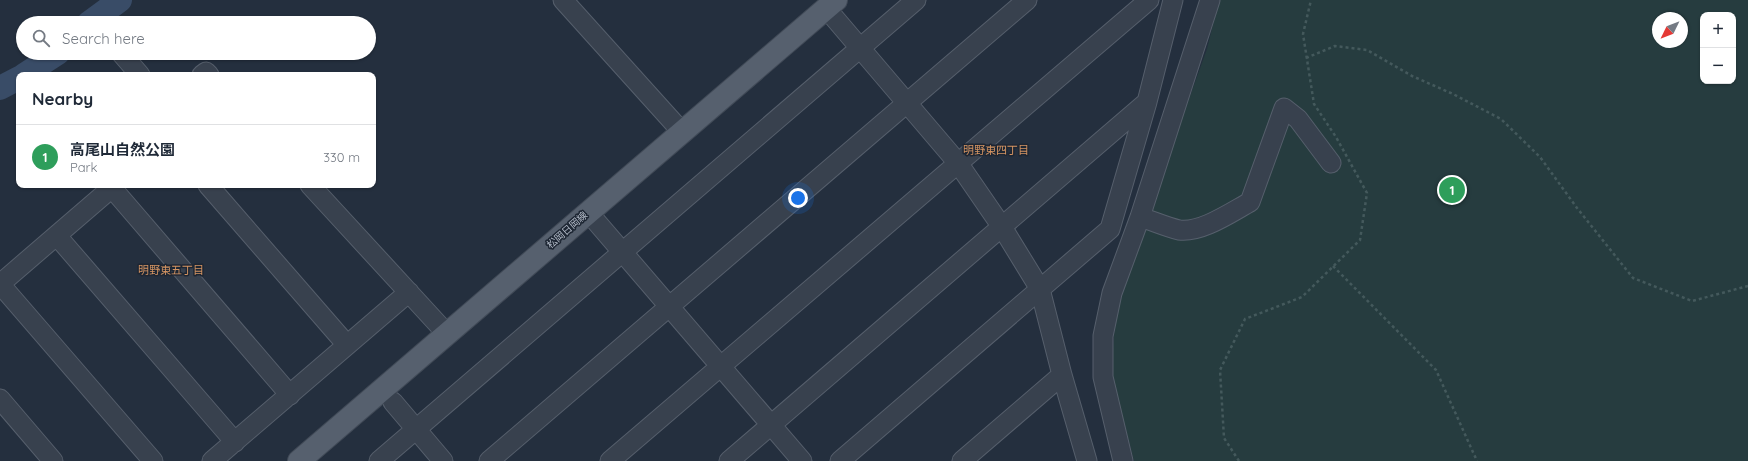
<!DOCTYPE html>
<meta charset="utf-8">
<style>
body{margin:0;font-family:Quicksand,"Noto Sans JP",sans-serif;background:#f2f2f3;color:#1f2937}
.controls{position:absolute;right:12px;top:12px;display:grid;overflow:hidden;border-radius:8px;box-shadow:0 1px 3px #0004}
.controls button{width:36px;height:36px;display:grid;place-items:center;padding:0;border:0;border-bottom:1px solid #e0e1e3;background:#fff;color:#1f2937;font:20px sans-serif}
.compass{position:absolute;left:1652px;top:12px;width:36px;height:36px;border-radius:50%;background:#fff;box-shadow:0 1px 3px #0004;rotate:227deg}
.you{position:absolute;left:798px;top:198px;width:14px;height:14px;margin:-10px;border:3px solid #fff;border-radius:50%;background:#1a73e8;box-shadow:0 0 0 6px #1a73e833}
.badge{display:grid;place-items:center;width:26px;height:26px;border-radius:50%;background:#4f688e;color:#fff;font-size:13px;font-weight:700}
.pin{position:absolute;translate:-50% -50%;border:2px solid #fff;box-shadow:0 1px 4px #0006}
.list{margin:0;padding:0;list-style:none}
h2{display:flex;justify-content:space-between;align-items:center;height:52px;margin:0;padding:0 16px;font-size:17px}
h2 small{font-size:13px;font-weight:400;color:#747a83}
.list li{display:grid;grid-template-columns:26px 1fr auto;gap:12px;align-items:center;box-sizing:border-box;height:64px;padding:0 16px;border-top:1px solid #e0e1e3}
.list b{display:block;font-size:15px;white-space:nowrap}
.list p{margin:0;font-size:13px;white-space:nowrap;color:#747a83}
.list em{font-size:13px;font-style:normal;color:#747a83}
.icon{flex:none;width:22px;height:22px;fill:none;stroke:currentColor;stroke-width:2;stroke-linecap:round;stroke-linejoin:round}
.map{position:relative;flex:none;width:1748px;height:461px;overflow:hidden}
.search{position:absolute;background:#fff;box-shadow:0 1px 3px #0004;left:16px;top:16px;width:360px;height:44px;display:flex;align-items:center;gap:10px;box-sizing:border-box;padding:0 14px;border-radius:22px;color:#747a83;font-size:15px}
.panel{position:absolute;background:#fff;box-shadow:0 1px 3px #0004;left:16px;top:72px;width:360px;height:116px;border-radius:8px}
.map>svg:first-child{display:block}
</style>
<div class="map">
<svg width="1748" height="461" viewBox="0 0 1748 461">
<rect width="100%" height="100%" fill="#242f3e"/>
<path fill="#263c3f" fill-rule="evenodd" d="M1219,0H1748V461H1134L1111,372L1117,299L1207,49ZM1703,15H1733V81H1703ZM1658,18H1682V42H1658Z"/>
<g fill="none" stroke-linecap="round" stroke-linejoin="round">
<path stroke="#394c67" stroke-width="24" d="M89,23L120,0
M24,75L58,53
M0,88L19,78"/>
<g stroke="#565f6c" stroke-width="21">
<path id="minor" d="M563,0L682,132
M826,8L958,163L1002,227L1040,289L1062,375L1087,461
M121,53L140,75
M202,75L206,72L209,75
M208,185L347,345
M310,185L447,334
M112,188L290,395
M588,212L802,461
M1140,217C1153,221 1166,227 1179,230C1201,233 1230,213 1250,202L1284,108L1298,119L1331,163
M57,236L235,442
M0,284L153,461
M0,284L115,185
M0,399L53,461
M393,402L443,461
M212,461L409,292
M379,461L916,0
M489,461L1027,0
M610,461L1149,0
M729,461L1147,102
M840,461L1110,229L1147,102L1173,0
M962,461L1062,375
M1123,461L1103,377V336L1112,293L1140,217L1210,0"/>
</g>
<g stroke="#414a57" stroke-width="24">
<path id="major" d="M299,461L836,0"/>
</g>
<path stroke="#44595c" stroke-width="2.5" stroke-dasharray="3 3" stroke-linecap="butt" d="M1306,58L1335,46L1367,50L1412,76L1453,94L1501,119L1540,157L1577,208L1633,278L1692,301L1748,286
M1333,266L1436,370L1477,461
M1239,461L1224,438L1220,370L1245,319L1302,297L1360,240L1367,193L1336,137L1314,104L1303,34L1311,0"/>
<use href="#minor" stroke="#38414e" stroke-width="19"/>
<use href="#major" stroke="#56606e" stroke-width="22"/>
</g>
<g text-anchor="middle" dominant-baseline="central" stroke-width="3" stroke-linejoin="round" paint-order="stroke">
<g font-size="10" fill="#b4bcc9" stroke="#1d2633">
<text transform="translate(567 230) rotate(-41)">松岡日岡線</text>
</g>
<g font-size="11" fill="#d59563" stroke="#1d2633">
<text x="996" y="150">明野東四丁目</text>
<text x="171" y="270">明野東五丁目</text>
</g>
</g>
</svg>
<div class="controls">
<button>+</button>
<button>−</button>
</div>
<svg class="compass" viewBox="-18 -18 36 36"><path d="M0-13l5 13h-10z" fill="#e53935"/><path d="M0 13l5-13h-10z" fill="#747a83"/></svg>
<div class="you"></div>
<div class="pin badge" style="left:1452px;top:190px;background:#2e9e5b">1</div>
<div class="search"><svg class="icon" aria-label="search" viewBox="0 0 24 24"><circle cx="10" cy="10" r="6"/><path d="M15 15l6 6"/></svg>Search here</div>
<section class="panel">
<h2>Nearby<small></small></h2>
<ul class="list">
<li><span class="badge" style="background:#2e9e5b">1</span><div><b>高尾山自然公園</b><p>Park</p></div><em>330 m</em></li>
</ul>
</section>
</div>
